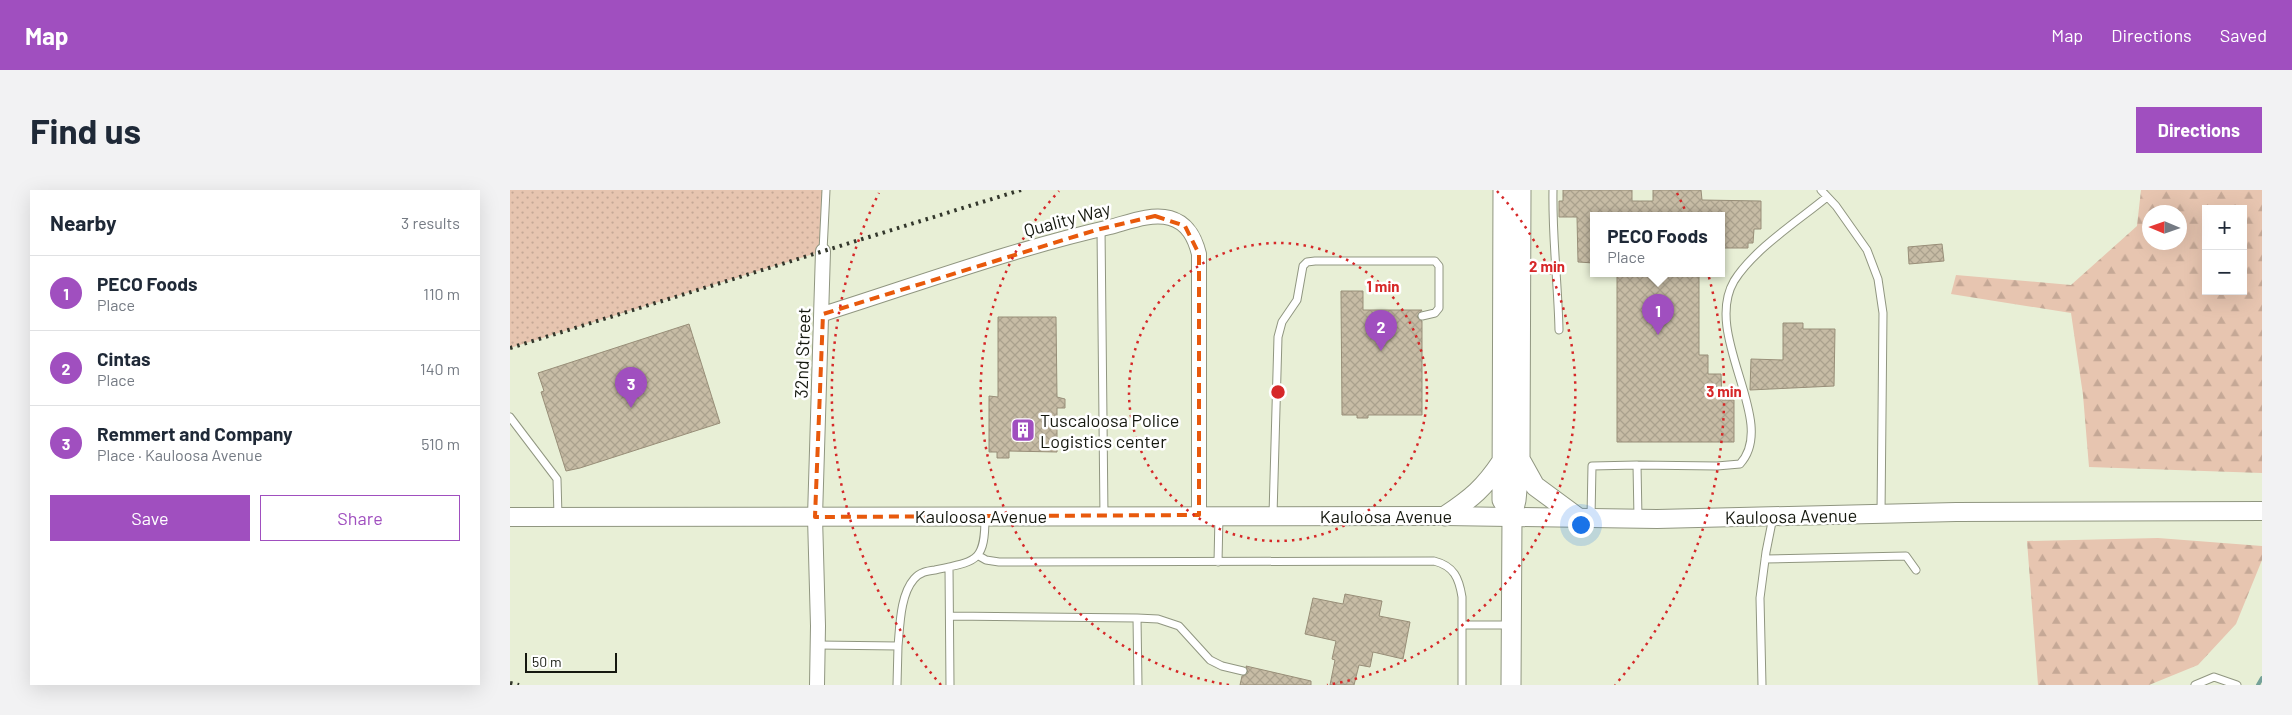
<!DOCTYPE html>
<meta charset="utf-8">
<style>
body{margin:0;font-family:Barlow,sans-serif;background:#f2f2f3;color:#1f2937}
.controls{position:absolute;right:15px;top:15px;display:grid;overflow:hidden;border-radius:0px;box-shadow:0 5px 20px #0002}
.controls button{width:45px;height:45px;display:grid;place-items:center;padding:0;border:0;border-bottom:1px solid #e0e1e3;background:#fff;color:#1f2937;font:25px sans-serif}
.compass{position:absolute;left:1632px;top:15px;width:45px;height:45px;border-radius:50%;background:#fff;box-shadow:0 5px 20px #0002;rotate:272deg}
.scale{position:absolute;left:15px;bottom:12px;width:92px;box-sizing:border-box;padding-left:5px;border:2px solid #15180f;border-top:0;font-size:14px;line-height:18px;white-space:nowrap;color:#15180f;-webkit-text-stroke:4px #fff;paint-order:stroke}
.you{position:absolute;left:1070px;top:334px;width:18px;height:18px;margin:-12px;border:4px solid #fff;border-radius:50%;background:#1a73e8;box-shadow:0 0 0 8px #1a73e833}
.badge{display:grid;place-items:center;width:32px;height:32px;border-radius:50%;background:#a04fbf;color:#fff;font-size:16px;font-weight:700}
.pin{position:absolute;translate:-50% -41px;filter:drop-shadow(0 1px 2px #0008)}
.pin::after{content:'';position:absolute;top:26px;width:18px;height:15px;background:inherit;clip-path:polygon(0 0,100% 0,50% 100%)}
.popup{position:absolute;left:1080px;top:22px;width:135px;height:65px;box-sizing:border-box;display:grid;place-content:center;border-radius:0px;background:#fff;filter:drop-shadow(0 1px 4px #0005);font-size:16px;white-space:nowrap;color:#747a83}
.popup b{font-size:19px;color:#1f2937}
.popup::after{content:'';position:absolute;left:50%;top:100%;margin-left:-10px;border:10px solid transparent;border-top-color:#fff}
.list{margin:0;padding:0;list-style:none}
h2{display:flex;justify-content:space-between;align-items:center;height:65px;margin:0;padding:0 20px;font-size:21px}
h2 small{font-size:16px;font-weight:400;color:#747a83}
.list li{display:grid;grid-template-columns:32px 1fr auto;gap:15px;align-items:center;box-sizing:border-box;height:75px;padding:0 20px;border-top:1px solid #e0e1e3}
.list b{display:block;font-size:19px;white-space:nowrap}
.list p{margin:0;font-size:16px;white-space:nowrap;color:#747a83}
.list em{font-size:16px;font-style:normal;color:#747a83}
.actions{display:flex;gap:10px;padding:15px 20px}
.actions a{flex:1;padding:11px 0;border:1px solid #a04fbf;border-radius:0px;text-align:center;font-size:18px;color:#a04fbf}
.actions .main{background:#a04fbf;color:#fff}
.map{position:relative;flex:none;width:1752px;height:495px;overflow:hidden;border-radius:0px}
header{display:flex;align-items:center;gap:30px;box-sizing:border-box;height:70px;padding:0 25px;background:#a04fbf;color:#fff}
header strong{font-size:24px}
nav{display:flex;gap:28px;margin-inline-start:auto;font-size:18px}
.intro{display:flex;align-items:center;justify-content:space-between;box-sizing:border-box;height:120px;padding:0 30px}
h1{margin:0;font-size:35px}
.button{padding:12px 22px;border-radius:0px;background:#a04fbf;color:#fff;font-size:18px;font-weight:700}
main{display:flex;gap:30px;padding:0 30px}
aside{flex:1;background:#fff;border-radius:0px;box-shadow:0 5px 20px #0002}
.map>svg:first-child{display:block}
</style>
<header>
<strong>Map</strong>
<nav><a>Map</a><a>Directions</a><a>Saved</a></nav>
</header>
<div class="intro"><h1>Find us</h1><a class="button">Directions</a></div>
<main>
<aside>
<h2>Nearby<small>3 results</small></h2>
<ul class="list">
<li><span class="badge">1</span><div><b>PECO Foods</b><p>Place</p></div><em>110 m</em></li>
<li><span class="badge">2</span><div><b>Cintas</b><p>Place</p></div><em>140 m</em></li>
<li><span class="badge">3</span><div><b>Remmert and Company</b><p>Place · Kauloosa Avenue</p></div><em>510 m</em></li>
</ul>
<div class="actions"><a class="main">Save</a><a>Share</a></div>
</aside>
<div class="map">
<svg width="1752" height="495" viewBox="0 0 1752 495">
<defs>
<pattern id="grass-dots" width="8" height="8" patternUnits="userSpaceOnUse" patternTransform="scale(1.25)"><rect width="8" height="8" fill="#e7c5b0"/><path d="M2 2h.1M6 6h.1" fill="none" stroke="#c5a896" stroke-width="1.8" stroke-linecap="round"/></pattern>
<pattern id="forest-firs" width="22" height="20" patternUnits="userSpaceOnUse" patternTransform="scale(1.25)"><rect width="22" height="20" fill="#e7c5b0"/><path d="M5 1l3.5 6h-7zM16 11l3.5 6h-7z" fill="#c5a896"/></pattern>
<pattern id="building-cross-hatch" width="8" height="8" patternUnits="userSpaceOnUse" patternTransform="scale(1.25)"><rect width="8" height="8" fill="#c7bca5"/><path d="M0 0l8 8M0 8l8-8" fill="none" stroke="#aaa18d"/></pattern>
</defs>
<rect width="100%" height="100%" fill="#e8efd6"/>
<path fill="url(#grass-dots)" d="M0,0H316L313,61L0,158Z"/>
<path fill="url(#forest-firs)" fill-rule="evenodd" d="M1631,0H1752V283L1579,277L1573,205L1561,123L1441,104L1446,85L1561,95L1627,36ZM1696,19H1733V101H1696ZM1640,22H1670V52H1640Z
M1648,348L1752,356V370L1726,434L1688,475L1639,495H1528L1517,351Z"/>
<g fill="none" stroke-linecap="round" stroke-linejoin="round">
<path stroke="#74a198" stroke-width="4" d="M1748,495L1752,488"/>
</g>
<path fill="url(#building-cross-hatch)" stroke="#988e78" d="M1053,0H1122V11H1143V0H1191L1192,10L1251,11V39H1244L1243,53H1238V58H1212V26H1084V73L1068,72L1067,27H1049V11H1053Z
M1432,54L1434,71L1399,74L1398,57Z
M1107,84H1189V165H1198V184H1211L1212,210H1224V252H1107Z
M831,101H853V120H912L907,127L912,131V225H858V228H847V225H832Z
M488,127H546L547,207L555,209V218H547V262L499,261V268H487V262H479V206L488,207Z
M1273,133H1293V139H1325L1324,196L1240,200L1241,169L1273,170Z
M179,134L210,233L70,278L56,281L31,202L34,201L28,183Z
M835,404L872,411L869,426L900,432L893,469L863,462L860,477L849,475L844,495H820L825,470L822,469L826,451L795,444L803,408L833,414Z
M736,476L801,491V495H730L732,486L738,483Z"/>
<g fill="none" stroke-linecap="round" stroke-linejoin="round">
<g stroke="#909680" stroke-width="9">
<path id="service" d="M1043,0C1042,47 1048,93 1049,140
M1311,0L1326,16L1357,60L1368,89L1373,123L1371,324
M591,39L594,326
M313,61L316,0
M0,227L47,289L48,326
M1127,275L1207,276L1230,274C1269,232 1192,146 1224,91C1244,59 1288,31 1317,7
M763,325L768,147L772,132L787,110L793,76L797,72L805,71H925L929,76V118L925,123L912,126
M1081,327L1082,276L1127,275L1128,328
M469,366L476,370L489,372L924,371C944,376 949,388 952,407V495
M1255,369L1396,366L1406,380
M708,372L709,326
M439,377L440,495
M440,426L627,428L628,495
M627,428L648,429L669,436L700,470L712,476L733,481
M952,435H999
M308,455L388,456L387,495
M388,456C390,436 390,405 404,389C410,382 417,381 425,380C466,371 475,373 475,327
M1252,495L1250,408L1256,362L1263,327
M1685,495L1704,487L1727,495"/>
</g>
<g stroke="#909680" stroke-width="16">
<path id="minor" d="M313,124C408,94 503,59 600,37C619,32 641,23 660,28C678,33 685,48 689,64V325
M307,495L308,436L305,327L313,61"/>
</g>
<g stroke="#909680" stroke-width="20">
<path id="tertiary" d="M0,327L935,326L1147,329L1446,322L1752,321"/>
</g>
<g stroke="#909680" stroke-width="21">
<path id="secondary" d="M993,0L992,310L1002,327
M1010,269L1025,296L1067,327
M935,326C962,308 974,298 992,271
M1001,495L1002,327L1006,310L1010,269L1011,0"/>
</g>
<use href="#service" stroke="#fff" stroke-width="7"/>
<use href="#minor" stroke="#fff" stroke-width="14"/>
<use href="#tertiary" stroke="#fff" stroke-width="18"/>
<use href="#secondary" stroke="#fff" stroke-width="19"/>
<path stroke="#33372c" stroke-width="4" stroke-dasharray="2.5 5" stroke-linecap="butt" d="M0,158L511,0
M0,493L9,495"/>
</g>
<path fill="none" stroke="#e8590c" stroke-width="4" stroke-dasharray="10 6" stroke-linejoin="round" d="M645,26L675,36L689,64V325L305,327L313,124L586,40Z"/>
<g fill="none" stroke="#d62828" stroke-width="2.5" stroke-dasharray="2.5 5">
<circle cx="768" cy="202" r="149"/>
<path d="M719 495A297 297 0 0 1 549 1M987 1A297 297 0 0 1 817 495"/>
<path d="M431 495A446 446 0 0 1 369 3M1167 3A446 446 0 0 1 1105 495"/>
</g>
<defs>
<g id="building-square" transform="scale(1.25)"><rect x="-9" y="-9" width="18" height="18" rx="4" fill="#a04fbf" stroke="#fff"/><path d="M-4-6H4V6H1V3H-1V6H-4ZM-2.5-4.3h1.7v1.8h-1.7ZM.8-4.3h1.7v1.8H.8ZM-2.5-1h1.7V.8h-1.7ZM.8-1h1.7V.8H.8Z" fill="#fff"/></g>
</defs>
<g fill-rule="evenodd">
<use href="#building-square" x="513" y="240"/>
</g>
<g text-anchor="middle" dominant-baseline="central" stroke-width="5" stroke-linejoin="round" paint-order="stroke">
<g font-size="18" fill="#15180f" stroke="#fff">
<text transform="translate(557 29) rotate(-15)">Quality Way</text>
<text transform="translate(292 163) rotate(-88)">32nd Street</text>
<text x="471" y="326">Kauloosa Avenue</text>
<text x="876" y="326">Kauloosa Avenue</text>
<text transform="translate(1281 326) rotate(-1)">Kauloosa Avenue</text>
</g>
<g font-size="18" fill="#15180f" stroke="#fff" text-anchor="start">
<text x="530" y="230">Tuscaloosa Police<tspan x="530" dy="21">Logistics center</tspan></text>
</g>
</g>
<circle cx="768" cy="202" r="8" fill="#d62828" stroke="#fff" stroke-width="2.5"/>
<g font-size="15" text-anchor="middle" font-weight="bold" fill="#d62828" stroke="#fff" stroke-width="5" stroke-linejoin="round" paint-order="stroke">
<text x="1037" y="82">2 min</text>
<text x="873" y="102">1 min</text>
<text x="1214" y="207">3 min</text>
</g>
</svg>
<div class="controls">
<button>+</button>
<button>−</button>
</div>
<svg class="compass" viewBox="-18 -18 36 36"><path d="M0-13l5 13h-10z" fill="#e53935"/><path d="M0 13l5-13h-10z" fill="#747a83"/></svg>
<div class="scale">50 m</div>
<div class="you"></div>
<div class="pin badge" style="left:1148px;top:145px">1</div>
<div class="popup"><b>PECO Foods</b>Place</div>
<div class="pin badge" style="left:871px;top:161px">2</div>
<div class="pin badge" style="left:121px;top:218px">3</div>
</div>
</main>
